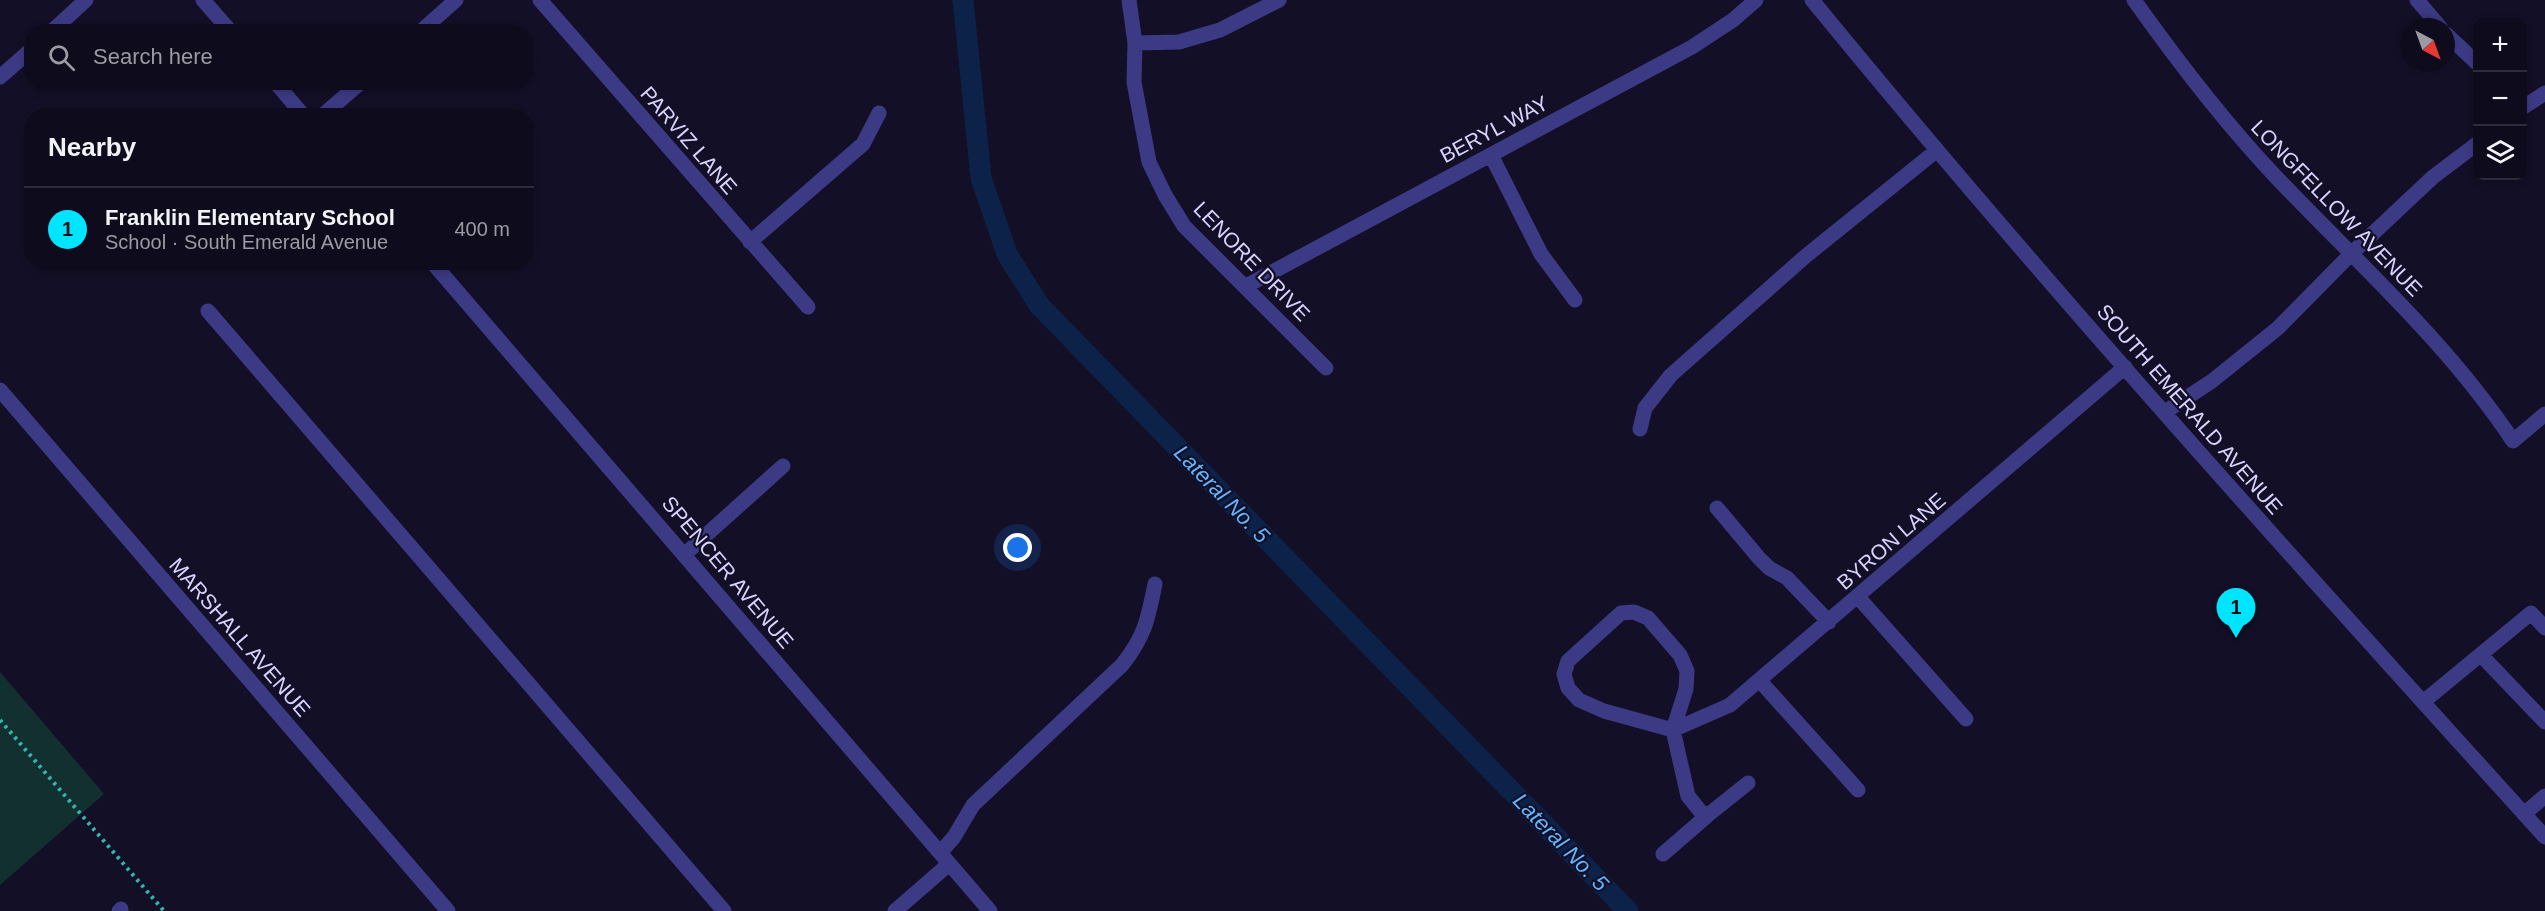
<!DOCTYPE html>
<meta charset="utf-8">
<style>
body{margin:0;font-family:Helvetica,sans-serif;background:#1c1929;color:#f1f3f6}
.controls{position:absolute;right:18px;top:18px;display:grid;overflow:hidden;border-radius:12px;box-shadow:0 3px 9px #0003}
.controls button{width:54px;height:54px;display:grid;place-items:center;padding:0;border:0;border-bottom:2px solid #2e2b3b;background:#0e0b1c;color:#f1f3f6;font:30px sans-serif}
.compass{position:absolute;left:2401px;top:18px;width:54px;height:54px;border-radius:50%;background:#0e0b1c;box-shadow:0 3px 9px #0003;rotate:139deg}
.you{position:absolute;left:1018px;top:548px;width:21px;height:21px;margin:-15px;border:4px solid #fff;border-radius:50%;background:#1a73e8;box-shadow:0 0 0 9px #1a73e833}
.badge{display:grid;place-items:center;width:39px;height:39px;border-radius:50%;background:#00e5ff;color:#111;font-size:20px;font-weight:700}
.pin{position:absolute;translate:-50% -50px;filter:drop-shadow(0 2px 3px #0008)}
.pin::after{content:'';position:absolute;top:32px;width:21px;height:18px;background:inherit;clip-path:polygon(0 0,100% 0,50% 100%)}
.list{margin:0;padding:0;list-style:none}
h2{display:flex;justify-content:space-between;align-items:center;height:78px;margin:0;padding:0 24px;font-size:26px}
h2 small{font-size:20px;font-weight:400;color:#9b9ba3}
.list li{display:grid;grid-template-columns:39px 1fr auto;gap:18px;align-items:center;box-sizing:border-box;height:84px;padding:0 24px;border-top:2px solid #2e2b3b}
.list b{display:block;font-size:22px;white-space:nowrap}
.list p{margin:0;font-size:20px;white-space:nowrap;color:#9b9ba3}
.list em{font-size:20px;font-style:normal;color:#9b9ba3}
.icon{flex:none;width:33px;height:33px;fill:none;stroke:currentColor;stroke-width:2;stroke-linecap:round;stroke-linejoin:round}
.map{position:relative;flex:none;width:2545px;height:911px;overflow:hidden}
.search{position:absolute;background:#0e0b1c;box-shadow:0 3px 9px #0003;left:24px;top:24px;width:510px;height:66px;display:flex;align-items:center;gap:15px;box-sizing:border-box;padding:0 21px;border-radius:24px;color:#9b9ba3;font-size:22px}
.panel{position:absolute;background:#0e0b1c;box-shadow:0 3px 9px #0003;left:24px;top:108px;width:510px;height:162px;border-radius:24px}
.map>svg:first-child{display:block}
</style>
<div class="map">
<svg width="2545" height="911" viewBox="0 0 2545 911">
<rect width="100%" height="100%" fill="#130f26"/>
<path fill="#12302f" d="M0,672L104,794L0,885Z"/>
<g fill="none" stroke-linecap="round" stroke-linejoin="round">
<path stroke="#0c2248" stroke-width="21" d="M963,0L981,178L1007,254L1039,305L1628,911"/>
<path stroke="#2fb8b0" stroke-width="4" stroke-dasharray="3 4.5" stroke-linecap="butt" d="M0,720L164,911"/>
<path stroke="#3d3a85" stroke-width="15" d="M203,0L231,32
M540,0L808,307
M1129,0L1135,43L1134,82L1149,162L1165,195L1184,226L1326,368
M1812,0C2047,287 2296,562 2545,837
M2134,0C2178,62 2224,122 2276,177C2358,263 2447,342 2513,441L2545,414
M2417,0L2440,27
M51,32L86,0
M420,32L456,0
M2446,34L2478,64
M1135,43L1179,42L1220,30L1279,0
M0,77L32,49
M275,82L304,116
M2522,108L2545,93
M322,116L361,82
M1491,155L1541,254L1575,300
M750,242L863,144L879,113
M432,262L990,911
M1246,286L1692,47L1733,20L1756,0
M208,311L724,911
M0,390L448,911
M2165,412L2212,381L2278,328L2351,254L2433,177L2478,143
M1640,429L1645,408L1671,375L1807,255L1936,151
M1717,508L1759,558L1769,568L1787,578L1829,622
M685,554L783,466
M1858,597L1966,719
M2481,655L2545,722
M1760,681L1858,790
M2423,702L2531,613L2545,628
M1673,730L1730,705L2125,367
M1673,730L1604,711L1579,700L1568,688L1564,674L1568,661L1621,613L1634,612L1648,618L1680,655L1687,671L1686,689L1673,730L1688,796L1701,812L1708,815L1748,783
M2524,814L2545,796
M940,853L954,837L973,805L1122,665C1145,636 1148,619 1155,584
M1663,854L1708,815
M119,911L121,909
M895,911L949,864"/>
</g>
<g text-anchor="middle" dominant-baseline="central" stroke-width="4.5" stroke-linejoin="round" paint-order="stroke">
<g font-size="21" fill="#d9d4ff" stroke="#130f26">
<text transform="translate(1494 129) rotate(-28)">BERYL WAY</text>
<text transform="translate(689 140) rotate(49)">PARVIZ LANE</text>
<text transform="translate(2337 208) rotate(46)">LONGFELLOW AVENUE</text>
<text transform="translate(1252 261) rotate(46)">LENORE DRIVE</text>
<text transform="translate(2190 409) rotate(49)">SOUTH EMERALD AVENUE</text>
<text transform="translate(1891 541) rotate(-41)">BYRON LANE</text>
<text transform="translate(728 572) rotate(50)">SPENCER AVENUE</text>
<text transform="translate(240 637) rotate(49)">MARSHALL AVENUE</text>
</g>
<g font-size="22" font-style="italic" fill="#62b6ff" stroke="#130f26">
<text transform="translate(1222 494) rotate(46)">Lateral No. 5</text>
<text transform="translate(1561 842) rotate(46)">Lateral No. 5</text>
</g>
</g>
</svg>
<div class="controls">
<button>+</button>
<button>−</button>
<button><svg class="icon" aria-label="layers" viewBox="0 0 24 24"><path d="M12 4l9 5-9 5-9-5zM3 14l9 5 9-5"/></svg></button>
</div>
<svg class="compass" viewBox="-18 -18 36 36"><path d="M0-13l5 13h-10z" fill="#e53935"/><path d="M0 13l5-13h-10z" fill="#9b9ba3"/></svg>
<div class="you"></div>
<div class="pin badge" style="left:2236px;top:638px">1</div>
<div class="search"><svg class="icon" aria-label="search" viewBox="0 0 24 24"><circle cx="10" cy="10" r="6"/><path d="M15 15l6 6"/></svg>Search here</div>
<section class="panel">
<h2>Nearby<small></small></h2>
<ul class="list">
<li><span class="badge">1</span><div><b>Franklin Elementary School</b><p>School · South Emerald Avenue</p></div><em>400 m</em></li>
</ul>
</section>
</div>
